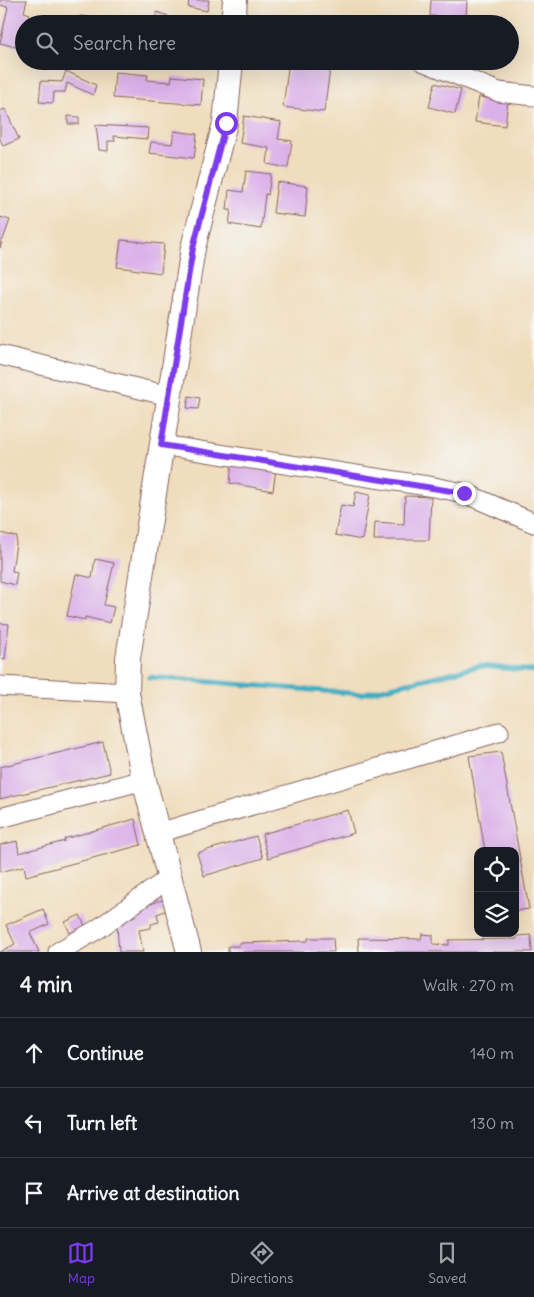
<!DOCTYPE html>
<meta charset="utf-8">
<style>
body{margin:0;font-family:Delius,sans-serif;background:#20242c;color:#f1f3f6}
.controls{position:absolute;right:15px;bottom:15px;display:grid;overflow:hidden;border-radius:10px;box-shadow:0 5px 20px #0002}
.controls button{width:45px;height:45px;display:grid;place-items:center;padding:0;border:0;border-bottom:1px solid #363941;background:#171b24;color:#f1f3f6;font:25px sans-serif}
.stop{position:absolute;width:15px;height:15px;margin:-11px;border:4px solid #7c3aed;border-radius:50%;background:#fff}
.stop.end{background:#7c3aed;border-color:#fff;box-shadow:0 1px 5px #0008}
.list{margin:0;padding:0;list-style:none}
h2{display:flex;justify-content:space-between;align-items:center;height:65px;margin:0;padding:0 20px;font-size:21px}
h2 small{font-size:16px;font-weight:400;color:#9ea1a6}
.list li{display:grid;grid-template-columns:32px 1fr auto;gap:15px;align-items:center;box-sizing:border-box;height:70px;padding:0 20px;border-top:1px solid #363941}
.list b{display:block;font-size:19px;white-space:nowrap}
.list em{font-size:16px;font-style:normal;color:#9ea1a6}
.icon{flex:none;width:28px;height:28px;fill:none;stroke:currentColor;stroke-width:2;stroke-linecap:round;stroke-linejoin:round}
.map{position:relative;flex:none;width:534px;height:952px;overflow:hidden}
.search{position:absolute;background:#171b24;box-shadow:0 5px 20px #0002;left:15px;right:15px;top:15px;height:55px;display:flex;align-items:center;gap:12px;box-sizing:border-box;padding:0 18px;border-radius:28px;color:#9ea1a6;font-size:19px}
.sheet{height:275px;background:#171b24}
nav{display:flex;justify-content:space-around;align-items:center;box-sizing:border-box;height:70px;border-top:1px solid #363941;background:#171b24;font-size:14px;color:#9ea1a6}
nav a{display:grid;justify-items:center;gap:2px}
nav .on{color:#7c3aed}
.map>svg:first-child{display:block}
</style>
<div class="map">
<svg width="534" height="952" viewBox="0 0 534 952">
<rect width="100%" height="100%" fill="#f6f6f2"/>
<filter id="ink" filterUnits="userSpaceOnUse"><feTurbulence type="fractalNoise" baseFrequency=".02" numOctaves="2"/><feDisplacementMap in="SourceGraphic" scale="10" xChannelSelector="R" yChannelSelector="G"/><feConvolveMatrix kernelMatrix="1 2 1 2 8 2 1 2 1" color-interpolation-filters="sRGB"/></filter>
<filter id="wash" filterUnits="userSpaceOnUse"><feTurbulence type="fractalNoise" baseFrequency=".0096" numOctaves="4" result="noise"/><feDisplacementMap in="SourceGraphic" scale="20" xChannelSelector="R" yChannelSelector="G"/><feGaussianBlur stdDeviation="1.12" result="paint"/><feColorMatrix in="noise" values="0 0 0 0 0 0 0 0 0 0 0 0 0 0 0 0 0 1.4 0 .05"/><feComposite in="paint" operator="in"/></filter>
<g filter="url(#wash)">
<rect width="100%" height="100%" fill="#f0ddbd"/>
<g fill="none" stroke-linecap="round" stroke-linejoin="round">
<path stroke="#42adc1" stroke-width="5" d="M149,677L361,694L480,666L534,671"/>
</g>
<g id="blocks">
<path fill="#dbb0e9" d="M0,0H27L24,12L30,14L27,24H24V49L0,43L8,7L0,5Z
M189,0H209L207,11L188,7Z
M431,0H467L466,18L430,16Z
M157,12L168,16L165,24H153Z
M81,16L104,19L103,24H59Z
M289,61L331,62L324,112L283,107Z
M66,71L96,85L93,95L67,83L65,92H54L53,103L39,102L41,81L62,82Z
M115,72L148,75L147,80L171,82L172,76L203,79L201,105L113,98Z
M435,83L461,90L455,114L429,107Z
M479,97L508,101L505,126L475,122Z
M5,109L19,139L3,146L0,139V111Z
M68,116L79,117V124H68Z
M244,116L281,122L278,139L292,141L288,168L267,164L269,148L240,143Z
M96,125L148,128L147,139L114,136L115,141H108V151L99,150Z
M174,131L197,134L194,158L149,153L151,142L172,144Z
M246,171L271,174L268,195L265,194L261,229L229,224L231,210H227L229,190L243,192Z
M277,182L308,186L305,217L273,213Z
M0,217L10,220L0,248Z
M121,240L164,244L161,273L117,267Z
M189,396L200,398L198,409L187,408Z
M232,461L276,469L273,491L230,483Z
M356,492L370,495L362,540L335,535L341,505L353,507Z
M405,496L431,497L429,540H374L375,522L404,524Z
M0,533L17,537L12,571L17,572L15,585L0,581Z
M95,559L114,563L104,605L114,607L110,623L85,617V620L67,616L76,574L92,578Z
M0,623L9,624L5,659L0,658Z
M103,742L110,773L0,799V767Z
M501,752L529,909L515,911V851H485L469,756Z
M348,810L354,833L268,858L262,834Z
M135,819L141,845L26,876L24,866L0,872V845L17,841L19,853L65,841L64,839Z
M256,836L263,858L204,876L197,853Z
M167,898L170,909L157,914L159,922L151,924V928L139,930L143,952H119L117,926L136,915L137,909Z
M43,909L49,924L30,933L39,952H0L15,944L6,925Z
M80,915L85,926L70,933L65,922Z
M422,934L433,935V944L449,945V940L517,939V936L531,935L532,952H359L358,938L421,939Z
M308,938H333L334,952H228V946H239V943L308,941Z"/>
</g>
</g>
<g filter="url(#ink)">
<use href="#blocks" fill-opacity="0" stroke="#84625e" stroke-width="1"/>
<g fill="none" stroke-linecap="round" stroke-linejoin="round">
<g stroke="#84625e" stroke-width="21">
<path id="minor" d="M422,61L499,92L534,96
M0,355L169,396
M161,445L434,487L464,493L534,523
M0,686L127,693
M0,818L144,780
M158,833L499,732
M58,952L98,929L169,878"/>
</g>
<g stroke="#84625e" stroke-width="26">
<path id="major" d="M233,24L235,0
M189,952L144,780L127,693L128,658L193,248L225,123L231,61"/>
</g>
<use href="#minor" stroke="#fff" stroke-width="19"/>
<use href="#major" stroke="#fff" stroke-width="24"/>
</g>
</g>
<g fill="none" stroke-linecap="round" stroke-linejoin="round" filter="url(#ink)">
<path stroke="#7c3aed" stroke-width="6" d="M226,123L193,248L161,445L464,493"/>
</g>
</svg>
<div class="controls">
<button><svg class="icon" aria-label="locate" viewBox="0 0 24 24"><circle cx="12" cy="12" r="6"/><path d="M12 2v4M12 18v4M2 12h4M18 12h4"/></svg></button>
<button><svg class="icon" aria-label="layers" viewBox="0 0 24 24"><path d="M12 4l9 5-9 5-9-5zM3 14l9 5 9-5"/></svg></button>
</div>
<div class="stop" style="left:226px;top:123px"></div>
<div class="stop end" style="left:464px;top:493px"></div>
<div class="search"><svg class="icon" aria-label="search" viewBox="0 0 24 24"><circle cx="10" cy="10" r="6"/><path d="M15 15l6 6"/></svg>Search here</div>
</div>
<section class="sheet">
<h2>4 min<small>Walk · 270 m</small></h2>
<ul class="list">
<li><svg class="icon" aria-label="ahead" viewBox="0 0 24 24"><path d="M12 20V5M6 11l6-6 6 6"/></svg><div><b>Continue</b></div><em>140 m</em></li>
<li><svg class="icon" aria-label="left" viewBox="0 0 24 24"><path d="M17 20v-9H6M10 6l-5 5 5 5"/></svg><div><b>Turn left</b></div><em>130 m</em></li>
<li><svg class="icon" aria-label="arrive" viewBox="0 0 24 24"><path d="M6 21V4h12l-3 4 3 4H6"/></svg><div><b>Arrive at destination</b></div></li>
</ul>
</section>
<nav>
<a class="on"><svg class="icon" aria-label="map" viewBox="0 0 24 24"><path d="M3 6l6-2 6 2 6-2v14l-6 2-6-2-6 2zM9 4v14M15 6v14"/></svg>Map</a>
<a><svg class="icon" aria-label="directions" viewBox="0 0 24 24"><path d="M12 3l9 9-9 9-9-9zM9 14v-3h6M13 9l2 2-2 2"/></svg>Directions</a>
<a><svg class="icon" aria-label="saved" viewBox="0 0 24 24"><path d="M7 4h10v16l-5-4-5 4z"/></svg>Saved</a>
</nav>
